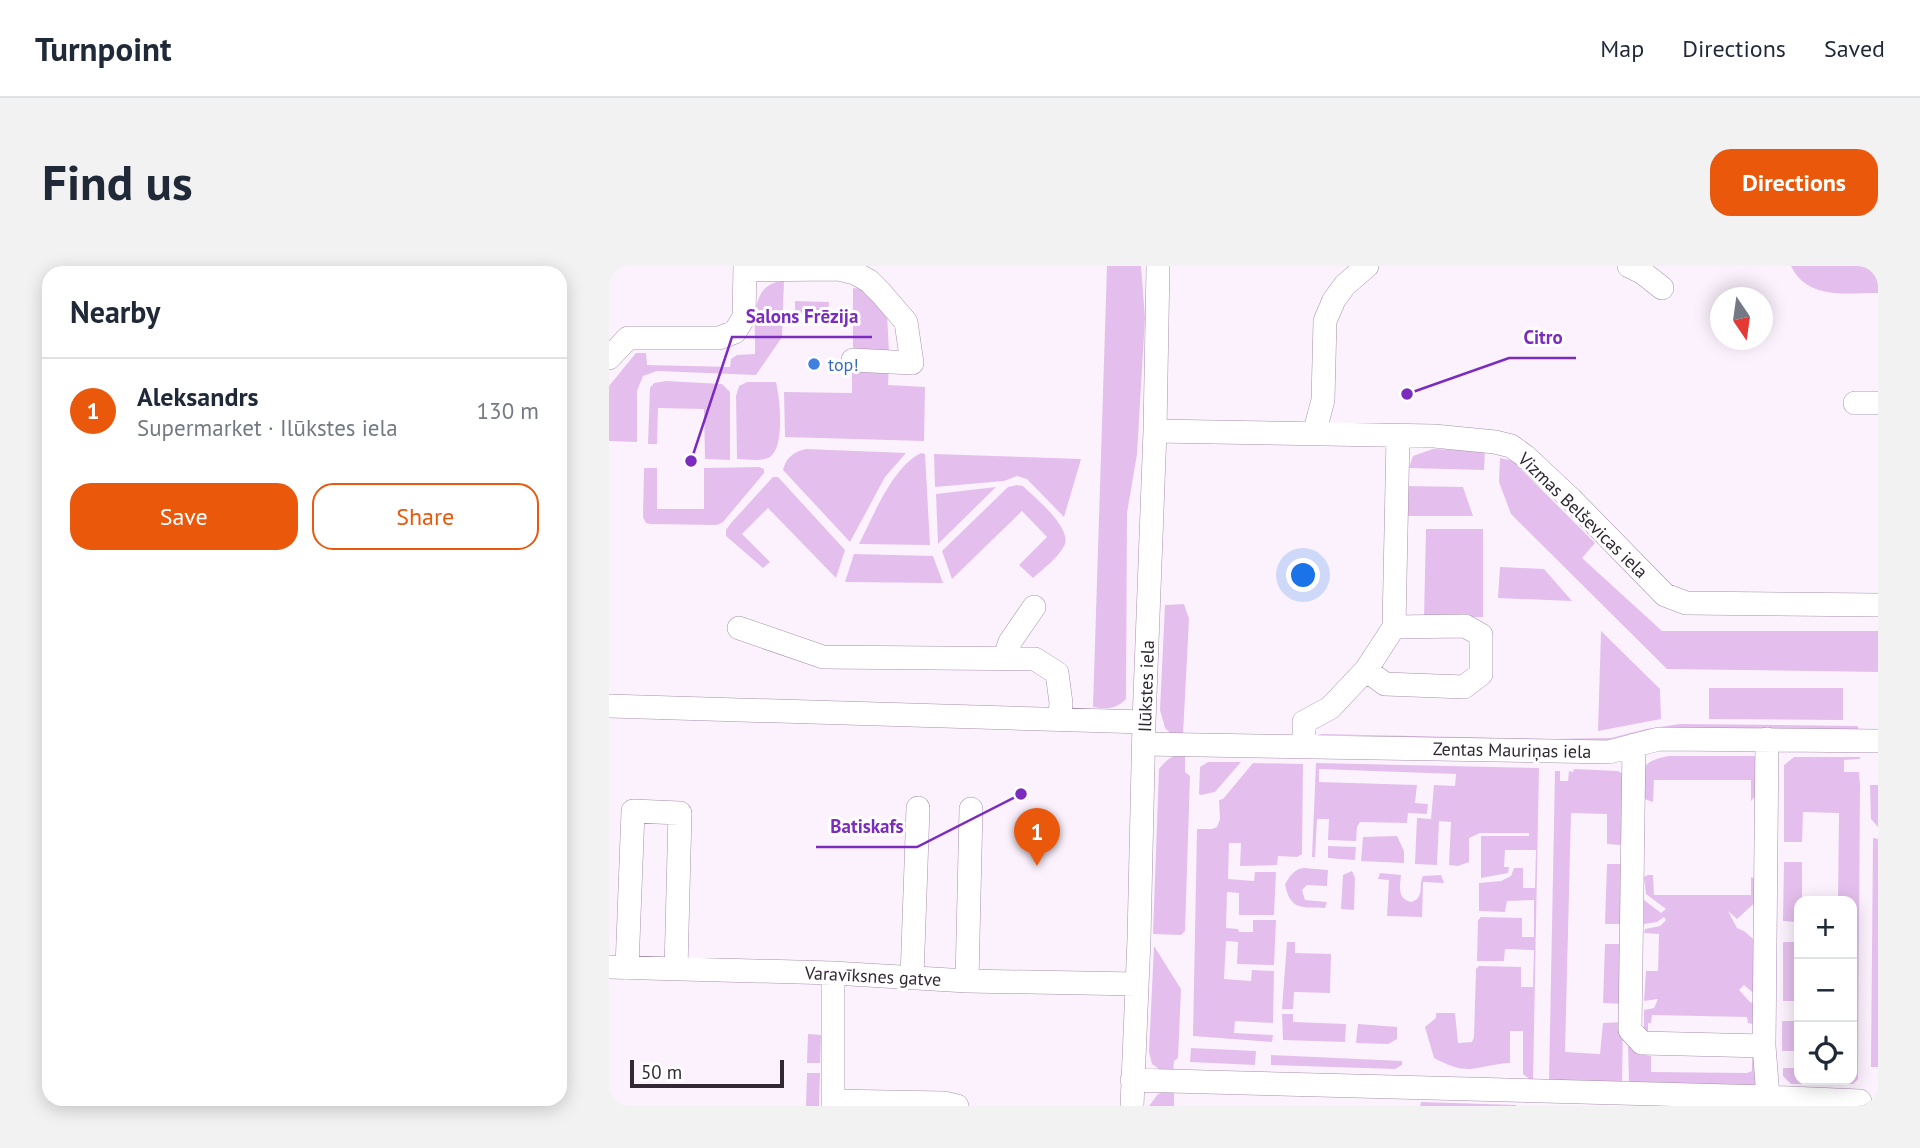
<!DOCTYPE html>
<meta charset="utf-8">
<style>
body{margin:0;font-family:"PT Sans",sans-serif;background:#f2f2f3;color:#1f2937}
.controls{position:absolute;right:21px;bottom:21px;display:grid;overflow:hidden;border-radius:14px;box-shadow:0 4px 18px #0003}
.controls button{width:63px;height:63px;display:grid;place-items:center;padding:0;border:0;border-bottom:2px solid #e0e1e3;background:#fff;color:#1f2937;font:35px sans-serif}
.compass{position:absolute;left:1101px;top:21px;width:63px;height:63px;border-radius:50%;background:#fff;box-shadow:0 4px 18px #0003;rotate:167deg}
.scale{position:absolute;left:21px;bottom:18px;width:154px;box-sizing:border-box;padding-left:7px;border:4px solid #312833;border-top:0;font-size:19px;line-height:24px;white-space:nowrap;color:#312833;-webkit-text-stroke:5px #fff;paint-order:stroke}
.you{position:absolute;left:695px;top:310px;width:24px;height:24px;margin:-18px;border:5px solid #fff;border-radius:50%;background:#1a73e8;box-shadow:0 0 0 10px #1a73e833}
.badge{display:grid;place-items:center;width:46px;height:46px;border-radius:50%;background:#ea580c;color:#fff;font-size:23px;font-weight:700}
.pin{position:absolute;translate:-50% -58px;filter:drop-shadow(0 2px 4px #0008)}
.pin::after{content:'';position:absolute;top:37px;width:24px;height:21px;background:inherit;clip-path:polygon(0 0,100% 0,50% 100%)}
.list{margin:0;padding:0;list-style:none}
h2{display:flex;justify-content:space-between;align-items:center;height:91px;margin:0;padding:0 28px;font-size:30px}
h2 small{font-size:23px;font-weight:400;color:#747a83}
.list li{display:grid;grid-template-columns:46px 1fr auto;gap:21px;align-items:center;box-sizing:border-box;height:105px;padding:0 28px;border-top:2px solid #e0e1e3}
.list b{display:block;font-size:26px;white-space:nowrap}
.list p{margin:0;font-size:23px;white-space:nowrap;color:#747a83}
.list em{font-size:23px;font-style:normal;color:#747a83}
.actions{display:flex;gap:14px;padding:21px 28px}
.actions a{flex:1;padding:16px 0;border:2px solid #ea580c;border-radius:21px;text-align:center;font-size:24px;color:#ea580c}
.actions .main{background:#ea580c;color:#fff}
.icon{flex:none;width:38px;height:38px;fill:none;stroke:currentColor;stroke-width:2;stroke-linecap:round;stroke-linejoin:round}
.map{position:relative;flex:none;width:1269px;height:840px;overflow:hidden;border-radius:21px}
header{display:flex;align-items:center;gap:42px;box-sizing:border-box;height:98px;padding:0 35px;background:#fff;border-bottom:2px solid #e0e1e3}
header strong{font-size:33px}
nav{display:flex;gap:38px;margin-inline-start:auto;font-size:24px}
.intro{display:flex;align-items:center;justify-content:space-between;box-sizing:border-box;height:168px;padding:0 42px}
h1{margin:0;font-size:49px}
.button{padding:18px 32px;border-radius:21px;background:#ea580c;color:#fff;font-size:24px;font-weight:700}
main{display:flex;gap:42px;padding:0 42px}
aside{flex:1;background:#fff;border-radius:21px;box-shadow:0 4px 18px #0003}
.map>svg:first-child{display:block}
</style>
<header>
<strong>Turnpoint</strong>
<nav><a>Map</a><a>Directions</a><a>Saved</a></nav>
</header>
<div class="intro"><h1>Find us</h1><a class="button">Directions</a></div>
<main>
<aside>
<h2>Nearby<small></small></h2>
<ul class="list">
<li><span class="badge">1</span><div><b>Aleksandrs</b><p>Supermarket · Ilūkstes iela</p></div><em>130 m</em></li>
</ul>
<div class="actions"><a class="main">Save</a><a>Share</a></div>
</aside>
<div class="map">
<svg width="1269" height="840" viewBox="0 0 1269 840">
<rect width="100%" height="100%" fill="#fcf2fe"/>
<path fill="#e4bfed" d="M498,0H532L536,52L528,188L518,247L517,433C506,444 498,443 484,441Z
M1182,0H1269V27C1238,27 1198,34 1182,0Z
M175,15L173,71L147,109L48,105L34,110L28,125V176L0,175V120L27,87H37L38,99L121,101L122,93L128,89L146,88C147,62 138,17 175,15Z
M244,22L254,23L278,46L280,87L244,85Z
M186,35L220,36L219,49L186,48Z
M243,100L280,101L279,119L316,121L315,175L176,171L175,126L243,127Z
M57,115L113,118L121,126V194L96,193L95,143L49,142L48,178H39L41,122L45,117Z
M138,116H167C171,132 176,181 161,191C153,196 137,193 128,193L127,130L130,120Z
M197,183L297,187L276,211L241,276L174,204C177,192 184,186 197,183Z
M824,183L876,185L875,204L800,202L804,190Z
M312,187L316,188L321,279L250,278C264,251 283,201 312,187Z
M325,188L472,193L455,251L418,213L408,210L395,215L326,221Z
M891,192L904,195L986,277L973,292L1053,365H1269V406L1058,403L902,248L890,216Z
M150,201L155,203V207L114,256L108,259L42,258L37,257L34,251L35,202H48V243H95V202Z
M164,211H169L236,284L227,312L159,242L133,268L161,296L154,302L117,270V264L122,257Z
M408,219L414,220C425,231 465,263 455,280C449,292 434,303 424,312L410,299L438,271L413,245L343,313L333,285L399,221Z
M798,220L854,221L864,250H797Z
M387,221L329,278L327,228Z
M817,263H874V351L815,352Z
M245,288L324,290L334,317L236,316Z
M891,301L935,303L963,335L889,332Z
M575,338L580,353L574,469L565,471L556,462L551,444L556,339Z
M992,365L1051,423L1052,453L989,465Z
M1100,422H1234V454L1100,453Z
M1071,458L1249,460V465L948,477V473L1002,472L1037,463Z
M713,468L936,473L937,477L711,472L709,469Z
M576,488V506L581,510L576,665L572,669L544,668L550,503C558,493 563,489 576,488Z
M1059,490H1145L1149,495L1150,526L1142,535V514H1045L1044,536L1035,533C1036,503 1027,497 1059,490Z
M1185,491H1251V493L1235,494V506H1250L1251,519L1249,813L1244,818H1182L1174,810V802H1190V814H1243V635H1229L1230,547L1194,546L1193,576H1175V499Z
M599,496H632L606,526L592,529L590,528L591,501Z
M644,497L694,498L693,588L688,591L669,590L668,599L631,600L632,577H620L619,613L645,615L646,606H667L665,649H630V627L618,626L617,662L629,663L630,666H644V654H667L665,699L628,698L629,676L617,675L615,713L642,715L643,704L665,705L664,757L626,755L625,767L664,769L663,776L584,770L588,563H603L608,561L611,553L610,534L614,533Z
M707,497L930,502L924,816L914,808V765H901V797C865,799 863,812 825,792L816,761L827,752V747H846L849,777L863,776L865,771L867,703L870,700L912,701V721H924L925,684L896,683L895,695H868L869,654L872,651L913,652V671H925V634L898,635L896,646L870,645V617L892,615L902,610L905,602H914V622H926L927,584H896L895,601H900L899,607L872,612V570H920V567H871L860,572V596L849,600L840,599L842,556L830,555L828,599L806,598L808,552L822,553L825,519L846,520L847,508L710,503V516L808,519L806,537L819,538L818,548L799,547L798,557L751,556L748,561L747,575L719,574L720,553H708L706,591H703Z
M965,503L1009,505L1015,509L1014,575L1011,579L998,578V548L962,547L956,786L991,788L994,757L1014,756L1013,817L940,816L946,505H951V515H959L960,505L964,506Z
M1261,519H1269V561L1262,553Z
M788,570L795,585V597L752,595L754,571Z
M1264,572L1269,573V801H1262Z
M719,580L747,581L746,594L719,592Z
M1175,596H1193V635H1190V656L1174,655Z
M998,598H1015L1014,658H996Z
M695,602L719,604L718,620L698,619L693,624L696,634L718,636L716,642C693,641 681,645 676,618C682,609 685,603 695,602Z
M743,605L746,612L745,644L732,643L734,609Z
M771,607L792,609C791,620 788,633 802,636C816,632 809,620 814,610L832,609L835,617L814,616L813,651L778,650L780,614L769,613Z
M1039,609H1044L1045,629H1142V611L1147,613L1150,633L1128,653L1119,645L1128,662L1135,665L1149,677L1150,732L1135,719L1130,724L1141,736L1150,740L1144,772V758L1139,757L1138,751L1043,749L1042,757H1039V770L1035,771V744L1045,742L1049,733L1035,735L1037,705H1049L1050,668L1035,667L1036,663L1051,660L1057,654L1055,651L1048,656L1035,658V634L1052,647L1057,643L1037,628L1035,611Z
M678,676H686V687L722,688L721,727L685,726L684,743H673Z
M1174,676H1190V735H1174Z
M996,678H1014V738L994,737Z
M545,680L572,723L569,792L565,795L564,808L552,804L543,798L540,786Z
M673,748H684V756L737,758L736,776L674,774Z
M1173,755H1190V785H1173Z
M749,758L788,761V773L779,778L747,777Z
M199,768L212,769L211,797H198Z
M1019,776C1026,785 1031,789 1042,790V806L1138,807L1143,805V790L1147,791V815L1145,820L1020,819Z
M582,782L647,785L646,799L581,796Z
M662,789L793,795V799L786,803L662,799Z
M198,807H211L210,840H197Z
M558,825H565V840H540L549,828Z
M812,836L907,839L908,840H811Z"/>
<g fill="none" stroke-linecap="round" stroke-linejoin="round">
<g stroke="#a690ab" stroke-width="24">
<path id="minor" d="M1020,0L1034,7L1053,22
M136,4L230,3L246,7L260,15L272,27L297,56L303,97L244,94
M0,92L19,72H110L126,66L135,51L136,0
M1246,137H1269
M546,165L825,170L886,176L902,180L916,190L962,233L1056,329L1077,337L1269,339
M705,168L714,134L716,55L725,34L736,19L758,0
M130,362L214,391L426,393L448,407L452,437L451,453
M395,393L401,376L425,341
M757,404L776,418L855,421L872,408V369L856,360L785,361
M0,440L535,456
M1158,473L1155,780L1159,831
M535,478L1000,486L1050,473L1269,475
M1025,479L1021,764L1033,777L1155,780
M695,480V456L721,442L757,404L785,361L789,170
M0,701L224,707L358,715L528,718
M18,702L24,545L71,547L67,703
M224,707V840
M303,712L309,542
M358,715L362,543
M523,814L1159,831L1251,835L1252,840
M224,835L335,837L348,840
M523,840L530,673L535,456L546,165L549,0"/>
</g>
<use href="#minor" stroke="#fff" stroke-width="23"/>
</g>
<circle fill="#3f7fe0" stroke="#fff" stroke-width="2.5" cx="205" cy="98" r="7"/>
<g text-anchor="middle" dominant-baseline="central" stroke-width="6" stroke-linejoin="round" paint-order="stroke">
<g font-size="18" fill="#366cbe" stroke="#fff" text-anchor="start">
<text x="219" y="98">top!</text>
</g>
<g font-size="18" fill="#312833" stroke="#fff">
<text transform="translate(974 249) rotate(44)">Vizmas Belševicas iela</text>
<text transform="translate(537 420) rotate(-88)">Ilūkstes iela</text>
<text transform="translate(903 484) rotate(1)">Zentas Mauriņas iela</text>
<text transform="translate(264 710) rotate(3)">Varavīksnes gatve</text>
</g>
</g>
<path fill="none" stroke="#7b2cbf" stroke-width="2.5" d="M82 195L123 71H263M798 128L900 92H967M412 528L308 581H207"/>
<g fill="#7b2cbf" stroke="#fff" stroke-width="2.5">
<circle cx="82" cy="195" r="7"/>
<circle cx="798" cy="128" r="7"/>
<circle cx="412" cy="528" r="7"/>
</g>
<g font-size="19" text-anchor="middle" font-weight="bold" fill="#7b2cbf" stroke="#fff" stroke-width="6" stroke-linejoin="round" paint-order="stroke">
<text x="193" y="57">Salons Frēzija</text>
<text x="934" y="78">Citro</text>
<text x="258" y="567">Batiskafs</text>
</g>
</svg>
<div class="controls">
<button>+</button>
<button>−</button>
<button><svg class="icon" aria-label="locate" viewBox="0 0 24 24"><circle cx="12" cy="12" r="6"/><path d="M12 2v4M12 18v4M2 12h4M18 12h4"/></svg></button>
</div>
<svg class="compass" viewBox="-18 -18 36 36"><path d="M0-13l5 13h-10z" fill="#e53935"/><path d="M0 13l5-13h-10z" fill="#747a83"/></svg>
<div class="scale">50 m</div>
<div class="you"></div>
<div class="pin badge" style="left:428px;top:600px">1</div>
</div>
</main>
